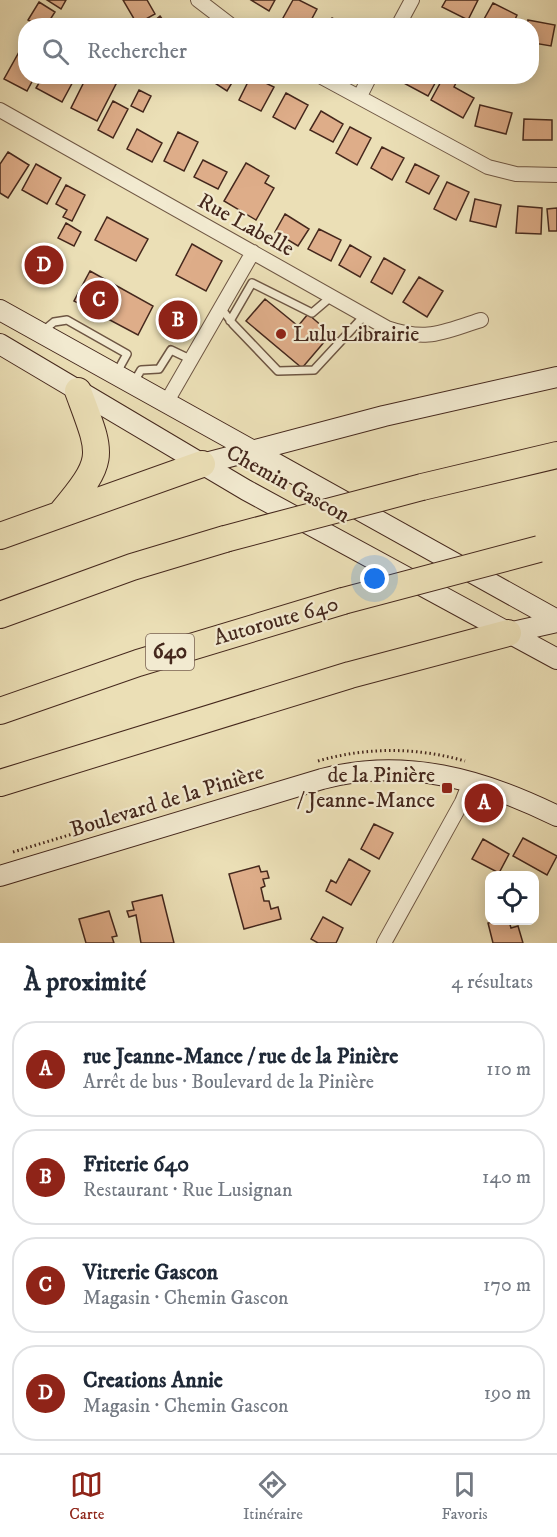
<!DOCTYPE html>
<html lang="fr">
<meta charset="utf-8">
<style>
body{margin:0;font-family:"IM FELL DW Pica",serif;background:#f6f6f7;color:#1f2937}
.controls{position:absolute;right:18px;bottom:18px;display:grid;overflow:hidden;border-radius:12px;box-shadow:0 3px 15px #0003}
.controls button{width:54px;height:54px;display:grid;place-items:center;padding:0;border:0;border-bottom:2px solid #e0e1e3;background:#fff;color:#1f2937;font:30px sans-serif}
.you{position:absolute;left:375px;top:579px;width:21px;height:21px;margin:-15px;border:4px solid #fff;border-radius:50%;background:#1a73e8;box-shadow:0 0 0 9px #1a73e833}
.badge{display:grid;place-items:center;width:39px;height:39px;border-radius:50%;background:#8f2418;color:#fff;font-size:20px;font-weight:700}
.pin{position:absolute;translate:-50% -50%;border:3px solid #fff;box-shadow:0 2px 6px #0006}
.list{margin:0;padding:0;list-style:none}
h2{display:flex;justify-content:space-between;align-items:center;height:78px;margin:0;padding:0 24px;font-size:26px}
h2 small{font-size:20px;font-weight:400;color:#747a83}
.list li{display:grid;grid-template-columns:39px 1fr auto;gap:18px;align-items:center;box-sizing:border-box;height:96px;margin:0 12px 12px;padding:0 12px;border:2px solid #e0e1e3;border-radius:24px}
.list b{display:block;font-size:22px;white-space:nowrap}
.list p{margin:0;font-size:20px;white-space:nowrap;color:#747a83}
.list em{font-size:20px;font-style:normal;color:#747a83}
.icon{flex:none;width:33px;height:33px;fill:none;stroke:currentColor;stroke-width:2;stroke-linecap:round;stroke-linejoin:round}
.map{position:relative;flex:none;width:557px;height:943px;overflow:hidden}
.search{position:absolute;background:#fff;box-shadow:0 3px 15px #0003;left:18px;right:18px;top:18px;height:66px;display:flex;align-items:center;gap:15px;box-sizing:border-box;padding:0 21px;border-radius:24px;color:#747a83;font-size:22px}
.sheet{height:510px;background:#fff}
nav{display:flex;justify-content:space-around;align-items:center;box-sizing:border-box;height:84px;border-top:2px solid #e0e1e3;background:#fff;font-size:16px;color:#747a83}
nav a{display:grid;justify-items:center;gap:3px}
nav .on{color:#8f2418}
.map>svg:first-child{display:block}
</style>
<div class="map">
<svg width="557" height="943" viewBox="0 0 557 943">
<rect width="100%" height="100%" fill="#ebdfb6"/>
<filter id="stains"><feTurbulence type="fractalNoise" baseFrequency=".00333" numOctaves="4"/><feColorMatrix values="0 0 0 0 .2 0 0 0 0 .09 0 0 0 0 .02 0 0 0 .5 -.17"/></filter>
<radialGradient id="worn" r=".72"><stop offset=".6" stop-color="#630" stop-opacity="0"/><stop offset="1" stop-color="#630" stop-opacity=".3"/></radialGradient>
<path fill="#dead89" stroke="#45281d" stroke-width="1.5" d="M47,0H66L61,9Z
M123,0H147L155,14L137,24Z
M251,0H275L269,11Z
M293,0H299L317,9L308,26H297L283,18Z
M446,0H478L468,20L442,7Z
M39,2L55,12L46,26H38L28,20Z
M493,3L517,15L512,26H492L483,21Z
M160,16L167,26H148Z
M332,18L347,26H328Z
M528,20L555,25L551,46L534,43L532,52V26H527Z
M19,52L26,56V76H35L27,91L4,79Z
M43,76H76L62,102L36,88Z
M87,76H102L116,84L97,121L71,108Z
M204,76H236L227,91Z
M251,76L274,87L261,111L239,100Z
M400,76H439L428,96L398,80Z
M444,76L458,79L454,87L474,98L463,118L431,100Z
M139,90L151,96L143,112L131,106Z
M286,93L308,105L295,129L273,117Z
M113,101L128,109L113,138L98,130Z
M480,105L512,113L506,134L475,126Z
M321,111L343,124L333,142L310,130Z
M524,119L552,120V140H523Z
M350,127L371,138L357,165L336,153Z
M137,129L162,143L152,162L127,149Z
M178,132L198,142L184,171L164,161Z
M382,147L404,158L392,180L371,168Z
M8,152L29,165L8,198L0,193V164Z
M203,160L227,172L218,189L194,177Z
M246,163L269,176L265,183L274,188L256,220L224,201Z
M36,164L61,178L47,204L22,190Z
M415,164L439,176L429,194L406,182Z
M447,182L469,192L456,220L434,209Z
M66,185L85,195L72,221L63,217L67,210L56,204Z
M475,199L501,205L496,227L470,221Z
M518,206L542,208L541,234L516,233Z
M557,208V231H549L547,209Z
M285,214L309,229L298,246L275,232Z
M107,217L148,239L136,261L95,240Z
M66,223L81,232L74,246L58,238Z
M319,229L341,240L331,261L308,249Z
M192,244L222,261L206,291L176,275Z
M350,245L371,257L360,277L339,265Z
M36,250L55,261L45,280L25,269Z
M384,258L405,270L392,294L371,282Z
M90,271L153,306L138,335L74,301Z
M419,277L443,291L427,317L403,302Z
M265,299L298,326L308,314L331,334L302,368L246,321Z
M173,308L191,319L183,333L165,323Z
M374,824L393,833L379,859L361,849Z
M523,838L557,856L547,875L513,856Z
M483,839L509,854L499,873L472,859Z
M349,859L370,871L351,905L326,891L331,880L336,883Z
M259,866L261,872L267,871L269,878L263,879L265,886L261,888L264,901H269L271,909L278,907L281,919L244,929L229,874Z
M162,895L174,943H141L136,915L129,917L127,911L134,910L132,902Z
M109,911L117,936L112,937L114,943H86L79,919Z
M323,917L343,928L336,943H318L311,939Z
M498,921H509L511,928L518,926L523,943H493L488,923Z"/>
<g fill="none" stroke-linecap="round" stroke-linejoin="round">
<g stroke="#6e5643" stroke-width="10">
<path id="lane" d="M221,308L233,324L278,371L314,370L364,316
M230,321L252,283L312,313L332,296
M43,331L54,322L67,320L127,354L117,372
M134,382L141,370L159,369L171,350L192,360"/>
</g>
<g stroke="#6e5643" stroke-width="16">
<path id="street" d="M198,0L232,26
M398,26L412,0
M320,76L488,167L516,174L557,175
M360,96L370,76
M0,110L387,328C428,342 442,332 481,320
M166,403L253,252
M384,943L462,802L470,782"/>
</g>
<g stroke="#45281d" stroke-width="22">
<path id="secondary" d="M0,310L557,620
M0,344L246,490L557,659
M202,464L384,416L557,377
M508,633L557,622
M0,876L322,779C404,757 482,779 557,816"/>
</g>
<g stroke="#45281d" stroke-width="28">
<path id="highway" d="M422,487L557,455
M62,512C107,458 102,456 78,391
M0,536L202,464
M0,615L132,567L225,539
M0,711L138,663L343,601
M0,783L350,675L508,633"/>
</g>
<path stroke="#45281d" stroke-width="3" stroke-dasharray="1.5 3" stroke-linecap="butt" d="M318,761C367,747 415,747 465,761
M13,852L79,832"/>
<use href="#lane" stroke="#f2ead0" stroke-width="7"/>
<use href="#street" stroke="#f2ead0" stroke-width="14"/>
<use href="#secondary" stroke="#f2ead0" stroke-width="20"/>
<use href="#highway" stroke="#ebdfb6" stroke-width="26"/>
<g stroke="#45281d" stroke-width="28" stroke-linecap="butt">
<path id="highway-bridge" d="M225,539L422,487
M343,601L539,549"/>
</g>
<use href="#highway-bridge" stroke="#ebdfb6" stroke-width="26"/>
</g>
<g fill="#8f2418" stroke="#f2ead0" stroke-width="2">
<circle cx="281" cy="334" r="6"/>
<rect x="441" y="782" width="12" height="12" rx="3"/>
</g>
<g text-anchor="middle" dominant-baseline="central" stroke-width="4.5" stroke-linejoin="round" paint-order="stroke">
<rect fill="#f2ead0" stroke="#796253" stroke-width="1.5" x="146" y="634" width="48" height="36" rx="4.5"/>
<g font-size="21" font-weight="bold" fill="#45281d">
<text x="170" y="652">640</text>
</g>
<g font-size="22" fill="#45281d" stroke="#f2ead0">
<text transform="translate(246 225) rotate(29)">Rue Labelle</text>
<text transform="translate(288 484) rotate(29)">Chemin Gascon</text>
<text transform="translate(276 621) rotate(-16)">Autoroute 640</text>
<text transform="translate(167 801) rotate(-17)">Boulevard de la Pinière</text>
</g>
<g font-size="22" fill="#45281d" stroke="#f2ead0" text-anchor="start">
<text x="293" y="334">Lulu Librairie</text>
<text x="435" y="775" text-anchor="end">de la Pinière<tspan x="435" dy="25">/ Jeanne-Mance</tspan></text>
</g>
</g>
<rect width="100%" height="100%" filter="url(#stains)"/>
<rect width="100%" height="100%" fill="url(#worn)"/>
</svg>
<div class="controls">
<button><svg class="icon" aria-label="locate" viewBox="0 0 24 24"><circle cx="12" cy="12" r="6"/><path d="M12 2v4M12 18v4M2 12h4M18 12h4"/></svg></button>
</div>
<div class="you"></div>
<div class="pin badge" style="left:484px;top:803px">A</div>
<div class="pin badge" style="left:178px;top:320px">B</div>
<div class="pin badge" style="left:99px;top:300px">C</div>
<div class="pin badge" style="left:44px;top:265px">D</div>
<div class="search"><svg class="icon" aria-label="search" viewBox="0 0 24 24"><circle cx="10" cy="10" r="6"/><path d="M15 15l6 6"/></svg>Rechercher</div>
</div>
<section class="sheet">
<h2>À proximité<small>4 résultats</small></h2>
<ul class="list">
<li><span class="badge">A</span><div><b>rue Jeanne-Mance / rue de la Pinière</b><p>Arrêt de bus · Boulevard de la Pinière</p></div><em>110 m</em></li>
<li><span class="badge">B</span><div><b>Friterie 640</b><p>Restaurant · Rue Lusignan</p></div><em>140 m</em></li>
<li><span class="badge">C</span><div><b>Vitrerie Gascon</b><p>Magasin · Chemin Gascon</p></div><em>170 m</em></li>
<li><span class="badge">D</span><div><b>Creations Annie</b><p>Magasin · Chemin Gascon</p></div><em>190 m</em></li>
</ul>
</section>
<nav>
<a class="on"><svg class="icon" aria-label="map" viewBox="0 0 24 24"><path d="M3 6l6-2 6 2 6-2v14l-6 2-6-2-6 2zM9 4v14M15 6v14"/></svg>Carte</a>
<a><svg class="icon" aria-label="directions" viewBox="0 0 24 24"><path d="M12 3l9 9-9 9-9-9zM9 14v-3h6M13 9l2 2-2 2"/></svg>Itinéraire</a>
<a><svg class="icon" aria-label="saved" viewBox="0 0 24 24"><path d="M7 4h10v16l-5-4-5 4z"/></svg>Favoris</a>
</nav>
